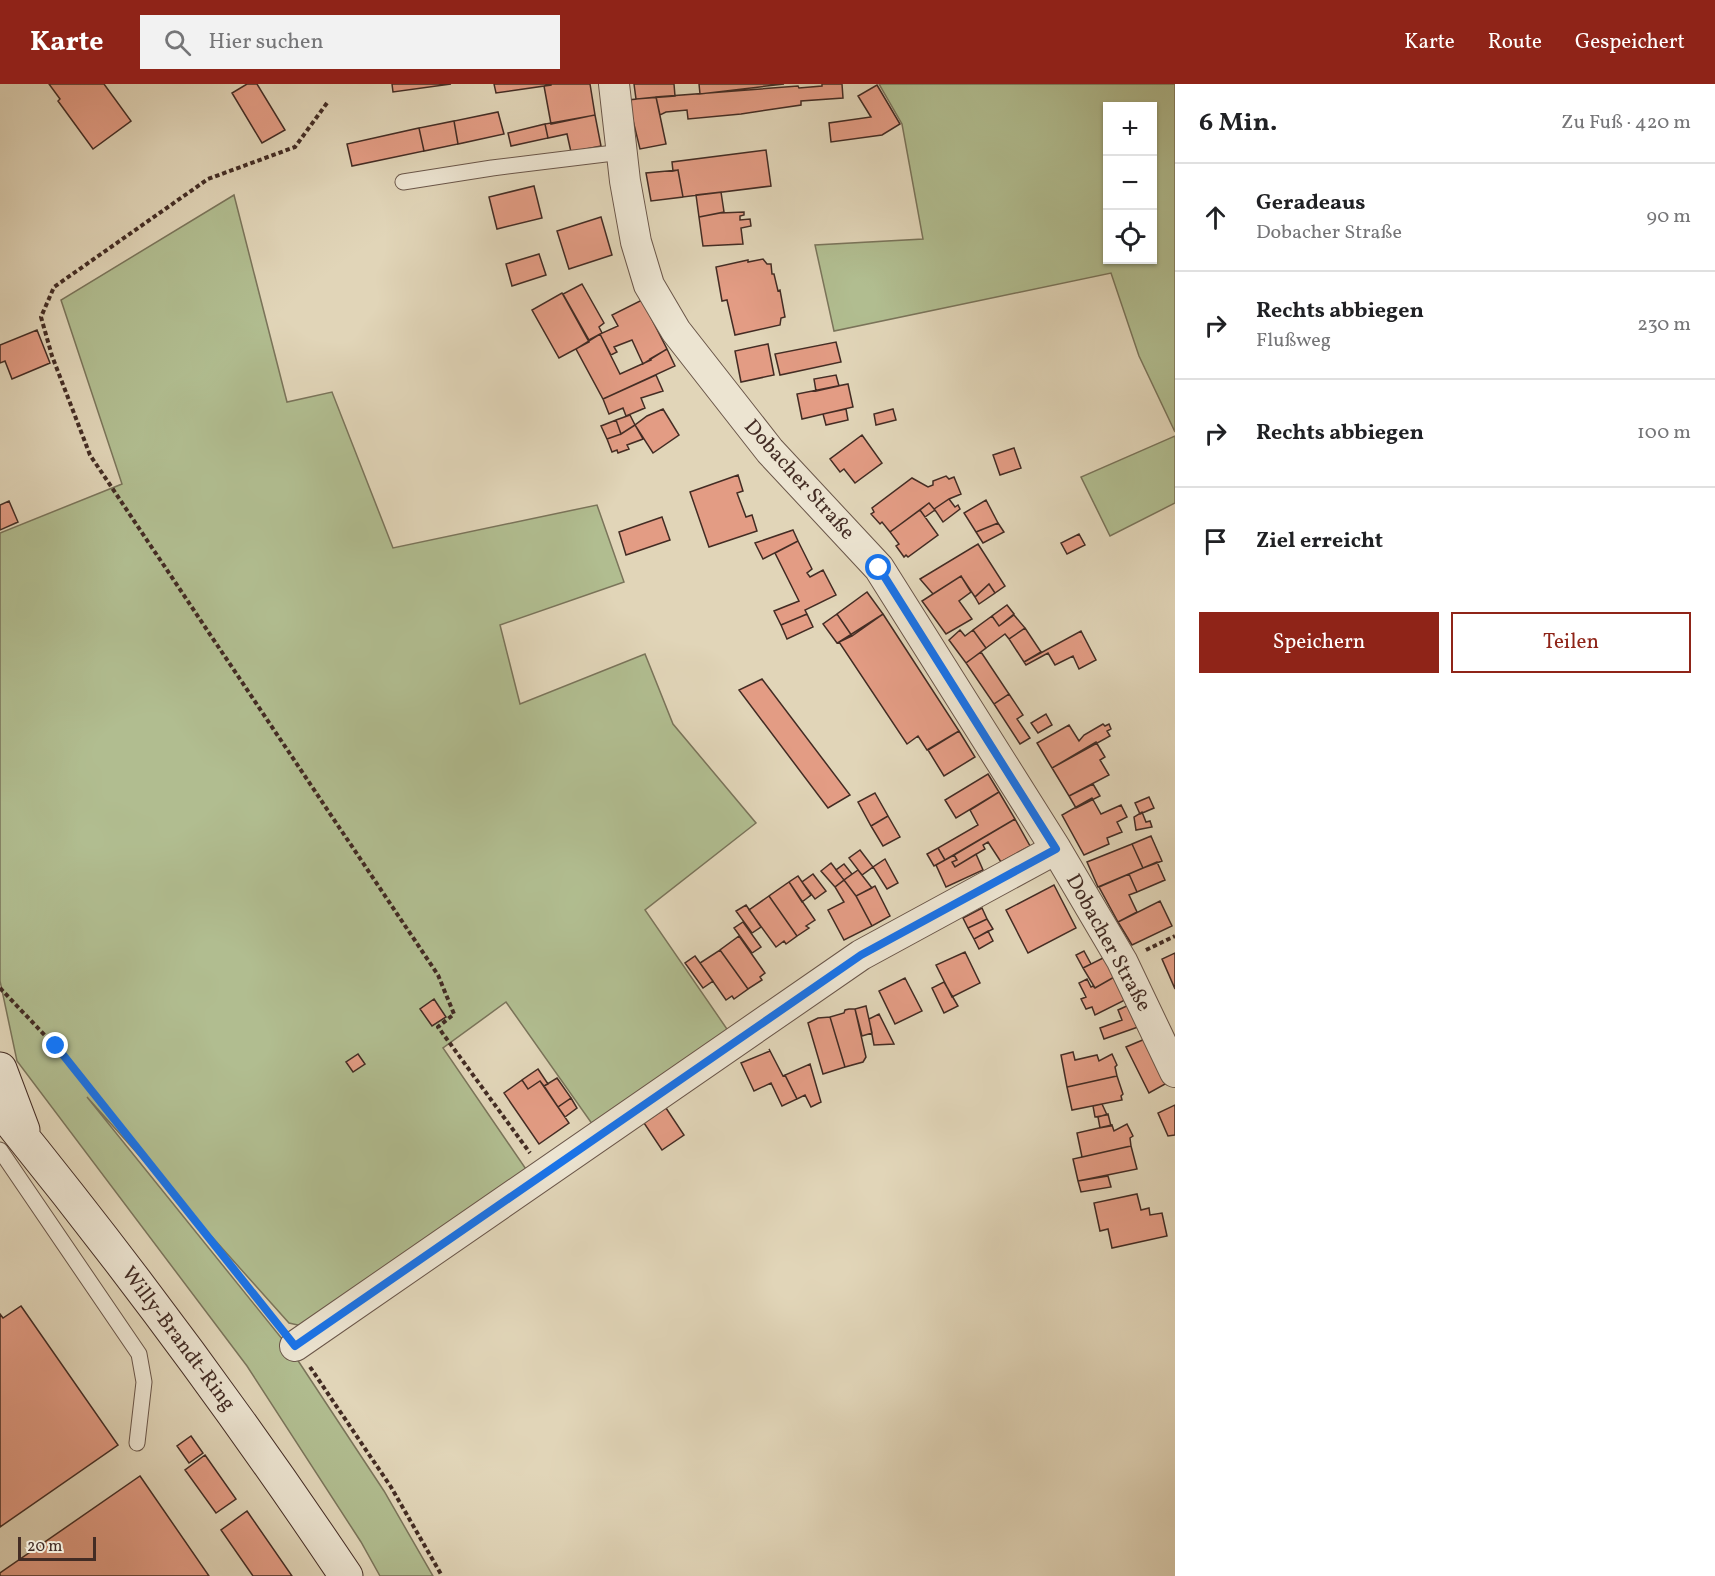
<!DOCTYPE html>
<html lang="de">
<meta charset="utf-8">
<style>
body{margin:0;font-family:Vollkorn,serif;background:#f2f2f2;color:#202124}
.controls{position:absolute;right:18px;top:18px;display:grid;overflow:hidden;border-radius:0px;box-shadow:0 2px 4px #0004}
.controls button{width:54px;height:54px;display:grid;place-items:center;padding:0;border:0;border-bottom:2px solid #e0e0e0;background:#fff;color:#202124;font:30px sans-serif}
.scale{position:absolute;left:18px;bottom:15px;width:78px;box-sizing:border-box;padding-left:6px;border:3px solid #432c24;border-top:0;font-size:16px;line-height:21px;white-space:nowrap;color:#432c24;-webkit-text-stroke:4px #ece4d1;paint-order:stroke}
.stop{position:absolute;width:18px;height:18px;margin:-14px;border:4px solid #1a73e8;border-radius:50%;background:#fff}
.stop.end{background:#1a73e8;border-color:#fff;box-shadow:0 2px 6px #0008}
.list{margin:0;padding:0;list-style:none}
h2{display:flex;justify-content:space-between;align-items:center;height:78px;margin:0;padding:0 24px;font-size:26px}
h2 small{font-size:20px;font-weight:400;color:#757577}
.list li{display:grid;grid-template-columns:39px 1fr auto;gap:18px;align-items:center;box-sizing:border-box;height:108px;padding:0 24px;border-top:2px solid #e0e0e0}
.list b{display:block;font-size:22px;white-space:nowrap}
.list p{margin:0;font-size:20px;white-space:nowrap;color:#757577}
.list em{font-size:20px;font-style:normal;color:#757577}
.actions{display:flex;gap:12px;padding:18px 24px}
.actions a{flex:1;padding:14px 0;border:2px solid #8f2418;border-radius:0px;text-align:center;font-size:21px;color:#8f2418}
.actions .main{background:#8f2418;color:#fff}
.icon{flex:none;width:33px;height:33px;fill:none;stroke:currentColor;stroke-width:2;stroke-linecap:round;stroke-linejoin:round}
.map{position:relative;flex:none;width:1175px;height:1492px;overflow:hidden}
header{display:flex;align-items:center;gap:36px;box-sizing:border-box;height:84px;padding:0 30px;background:#8f2418;color:#fff}
header strong{font-size:28px}
nav{display:flex;gap:33px;margin-inline-start:auto;font-size:21px}
.search{width:420px;height:54px;background:#f2f2f2;display:flex;align-items:center;gap:15px;box-sizing:border-box;padding:0 21px;border-radius:0px;color:#757577;font-size:22px}
main{display:flex}
aside{flex:1;background:#fff}
.map>svg:first-child{display:block}
</style>
<header>
<strong>Karte</strong>
<div class="search"><svg class="icon" aria-label="search" viewBox="0 0 24 24"><circle cx="10" cy="10" r="6"/><path d="M15 15l6 6"/></svg>Hier suchen</div>
<nav><a>Karte</a><a>Route</a><a>Gespeichert</a></nav>
</header>
<main>
<div class="map">
<svg width="1175" height="1492" viewBox="0 0 1175 1492">
<rect width="100%" height="100%" fill="#e1d5b8"/>
<filter id="stains"><feTurbulence type="fractalNoise" baseFrequency=".00333" numOctaves="4"/><feColorMatrix values="0 0 0 0 .2 0 0 0 0 .09 0 0 0 0 .02 0 0 0 .5 -.17"/></filter>
<radialGradient id="worn" r=".72"><stop offset=".6" stop-color="#630" stop-opacity="0"/><stop offset="1" stop-color="#630" stop-opacity=".3"/></radialGradient>
<path fill="#b1bd90" stroke="#7a745a" stroke-width="1.5" fill-rule="evenodd" d="M879,0H1175V348L1139,272L1111,189L834,247L815,161L923,155L902,40ZM1108,22H1152V176H1108Z
M234,111L287,318L332,308L393,464L597,421L624,498L500,541L520,620L645,570L673,640L756,739L645,826L729,948L595,1044L506,918L443,964L530,1091L302,1242L289,1239L87,1013L291,1266L384,1407L433,1492H380L361,1458L247,1282L17,977L0,897V449L122,400L61,216Z
M1175,352V419L1110,452L1081,393Z"/>
<path fill="#e39c84" stroke="#432c24" stroke-width="1.5" d="M49,0H104L131,37L93,65L58,17L60,15Z
M247,0H257L285,46L262,59L232,9Z
M392,0H451L393,8Z
M494,0H551V1L496,9Z
M551,0H590L595,31L551,40L544,2Z
M634,0H674L675,12L636,15Z
M699,0H784L700,10Z
M822,0H842L843,14L801,17V21L741,30L688,35L687,26L666,28L660,31L656,13L798,2L799,4L822,2Z
M877,1L900,40L882,51L831,58L829,39L871,33L858,12Z
M656,13L666,60L640,65L628,16Z
M498,28L504,50L458,60L454,37Z
M595,31L601,62L571,68L567,50L548,54L545,40Z
M454,37L458,60L424,67L419,44Z
M545,40L548,54L511,62L508,49Z
M419,44L424,67L352,82L347,60Z
M766,66L771,102L683,113L678,86L673,87L672,78Z
M678,86L683,113L651,117L646,89Z
M534,102L542,134L497,145L489,113Z
M721,108L724,128L699,133L696,111Z
M744,128V131L740,132V136L750,135L751,142L741,144L743,160L703,162L699,133L720,129Z
M601,133L612,171L569,185L557,147Z
M539,170L546,191L512,202L506,180Z
M763,175L767,180H771L772,190H774L778,207L780,206L785,233L781,234L780,241L735,251L727,216L722,217L716,183L748,176V178Z
M582,200L604,239L599,243L602,249L589,256L563,210Z
M562,209L589,258L559,274L532,226Z
M642,216L667,265L643,280L632,256L614,263L617,268L611,271L600,250L618,242L612,231Z
M37,246L50,279L12,295L5,277L0,279V261Z
M600,250L620,290L651,276L650,275L667,265L675,282L603,315L576,265Z
M836,258L841,278L780,291L775,270Z
M768,260L774,291L741,298L735,267Z
M656,291L663,307L641,314L645,324L626,332L623,324L609,330L603,315Z
M836,291L839,302L816,307L814,295Z
M848,300L853,323L802,335L797,310Z
M663,325L679,351L653,369L635,341L647,332Z
M846,325L848,336L826,341L823,330Z
M893,325L896,336L876,341L874,330Z
M630,331L635,341L621,350L616,336Z
M616,336L621,350L607,355L601,342Z
M635,341L643,355L627,361L629,365L618,369L617,366L612,368L607,355L621,350Z
M862,351L882,379L855,399L844,385L840,388L830,375Z
M1014,364L1021,384L1000,391L993,371Z
M738,391L743,407L737,409L746,433L752,431L757,447L709,463L690,408Z
M946,392L949,395L954,393L961,410L949,415L934,425L929,419L890,448L882,438L880,440L871,430L874,428L872,424L912,394L928,403L933,401V397Z
M949,415L955,423L958,421L960,425L943,438L935,426L925,433L920,426L929,419L934,425Z
M986,416L998,439L976,448L964,429Z
M9,417L18,438L0,446V421Z
M920,426L938,451L908,473L906,471L904,473L896,462L899,460L890,448Z
M662,433L670,456L626,471L619,448Z
M998,439L1004,448L983,459L976,448Z
M793,446L798,457L763,475L755,459Z
M1079,450L1085,461L1067,470L1061,459Z
M798,457L812,485L807,489L810,493L823,486L836,511L805,526L807,530L781,541L774,527L799,517L775,469Z
M978,460L1005,502L995,509L989,500L975,513L961,492L933,510L920,495Z
M961,492L971,508L959,517L972,535L946,550L922,517Z
M989,500L995,509L979,520L975,513Z
M867,508L883,530L852,552L837,530Z
M1007,521L1014,530L999,542L992,532Z
M807,530L813,543L787,555L781,541Z
M837,530L852,552L837,559L823,540Z
M883,530L959,647L927,666L918,652L907,660L839,558Z
M1014,531L1025,544L1009,555L1005,550L986,564L973,546L992,532L999,542Z
M1025,544L1041,568L1024,578L1009,555Z
M960,546L965,552L973,546L986,564L966,579L949,556Z
M1081,547L1096,576L1079,585L1073,572L1055,581L1048,569L1026,581L1024,578Z
M981,568L1009,610L994,620L966,579Z
M762,595L850,711L828,724L739,606Z
M1009,610L1023,631L1017,635L1030,654L1020,660L994,620Z
M1046,630L1052,641L1038,649L1031,639Z
M1103,640L1105,642L1109,640L1111,645L1107,647L1110,652L1052,684L1037,659L1069,641L1079,657L1084,651Z
M959,647L975,673L944,692L928,666Z
M1096,658L1105,673L1100,676L1109,691L1069,712L1052,684Z
M988,690L999,708L956,734L945,716Z
M1093,700L1100,712L1076,724L1069,712Z
M999,708L1015,735L945,776L938,764L978,741L970,726Z
M875,709L888,732L871,742L858,718Z
M1149,713L1154,724L1140,730L1135,719Z
M1092,714L1101,730L1121,721L1127,733L1117,738L1122,748L1107,754L1109,760L1084,771L1062,731Z
M1142,728L1146,738L1150,737L1152,743L1136,746L1134,733Z
M888,732L900,753L883,762L871,742Z
M1015,735L1030,762L1001,778L988,758L983,761L985,765L955,783L952,778L957,776L954,771Z
M1151,752L1162,777L1143,784L1132,760Z
M1132,760L1143,784L1098,803L1087,778Z
M938,764L945,776L934,782L927,770Z
M860,766L873,783L862,791L849,774Z
M976,770L983,786L946,803L936,781L954,771L957,776L952,778L955,783Z
M885,775L898,799L887,805L873,783Z
M1157,778L1165,796L1137,808L1129,790Z
M831,779L844,796L835,803L821,787Z
M844,780L852,790L844,796L836,786Z
M858,786L872,804L856,812L844,796Z
M813,790L826,807L815,815L802,798Z
M1129,790L1137,808L1129,811L1137,828L1118,838L1099,803Z
M798,792L811,811L802,818L789,798Z
M844,796L856,812L872,842L844,856L828,826L844,818L835,803Z
M789,798L815,836L806,842L809,844L797,852L769,812Z
M1054,801L1076,844L1028,869L1006,826Z
M875,802L890,832L872,842L856,812Z
M769,812L797,852L786,860L784,857L776,863L749,826Z
M1160,817L1172,842L1132,861L1118,838Z
M746,821L761,843L752,849L736,827Z
M982,824L987,835L968,844L963,834Z
M987,835L993,845L974,855L968,844Z
M743,838L761,863L752,869L734,844Z
M988,847L993,857L979,865L974,855Z
M739,852L765,889L760,893L762,896L748,905L720,866Z
M720,866L748,905L734,915L732,912L726,916L700,879Z
M1084,867L1091,880L1083,884L1076,871Z
M965,868L980,899L952,913L936,881Z
M1175,869V905L1162,875Z
M695,872L713,897L703,904L685,879Z
M1105,873L1116,892L1095,904L1083,884Z
M1116,892L1129,914L1095,931L1092,923L1086,925L1081,915L1086,913L1079,899L1087,895L1091,903L1093,902L1095,904Z
M905,894L922,927L895,940L879,907Z
M944,898L958,922L944,929L932,904Z
M434,915L446,933L432,942L420,925Z
M1131,920L1138,943L1104,955L1100,944L1122,936L1118,926Z
M866,922L872,949L862,952L855,925Z
M849,925H855L866,973L863,978L845,983L830,933L844,929L845,926Z
M879,930L894,960L874,961L869,935Z
M830,933L845,983L823,990L808,939L818,934Z
M1145,955L1167,999L1149,1009L1126,963Z
M769,965L783,992L785,991L797,1015L782,1022L771,999L754,1007L741,979L770,967Z
M1073,968L1075,976L1097,971L1099,977L1112,970L1117,981L1115,983L1117,992L1067,1003L1061,971Z
M358,970L365,980L353,988L346,978Z
M810,980L821,1018L811,1023L805,1011L797,1015L785,991Z
M538,985L548,1000L544,1002L540,997L528,1005L522,996Z
M1117,992L1123,1010L1121,1012L1122,1016L1072,1026L1067,1003Z
M557,994L571,1014L558,1023L544,1002Z
M522,996L528,1005L540,997L569,1039L539,1060L504,1009Z
M571,1014L577,1024L565,1033L558,1023Z
M1102,1020L1107,1031L1095,1033L1093,1022Z
M1175,1021V1051L1168,1052L1158,1029Z
M666,1024L684,1051L662,1066L644,1039Z
M1108,1030L1111,1042L1100,1044L1098,1033Z
M1127,1040L1133,1052L1130,1054L1131,1062L1082,1073L1077,1049L1112,1041L1114,1047Z
M1131,1062L1137,1085L1078,1097L1073,1075Z
M1108,1092L1111,1103L1081,1108L1078,1097Z
M1137,1110L1141,1126L1149,1124L1150,1131L1162,1129L1167,1152L1112,1164L1108,1145L1100,1147L1094,1119Z
M21,1222L118,1361L0,1443V1230L3,1234Z
M191,1352L203,1369L189,1379L177,1362Z
M205,1371L236,1415L216,1429L185,1386Z
M140,1392L209,1492H0V1489Z
M247,1427L292,1492H253L221,1446Z"/>
<g fill="none" stroke-linecap="round" stroke-linejoin="round">
<g stroke="#6a5649" stroke-width="17">
<path id="lane" d="M403,98L492,84L622,68
M0,1066L139,1270L144,1298L137,1359"/>
</g>
<g stroke="#6a5649" stroke-width="32">
<path id="street" d="M614,0L625,97L636,158L649,201L676,247L770,367L879,484L1056,765L1122,877L1175,988
M295,1262L861,871L1056,765"/>
</g>
<g stroke="#432c24" stroke-width="35">
<path id="secondary" d="M0,985L23,1046
M0,1025C122,1175 238,1331 346,1492"/>
</g>
<path stroke="#432c24" stroke-width="4" stroke-dasharray="4.5 3" stroke-linecap="butt" d="M327,19L295,63L208,95L54,203L41,233L52,272L90,371L438,891L454,930L438,943L530,1069
M1146,866L1175,852
M0,904L55,962L278,1241
M310,1283L391,1403L442,1492"/>
<use href="#lane" stroke="#ece4d1" stroke-width="15"/>
<use href="#street" stroke="#ece4d1" stroke-width="30"/>
<use href="#secondary" stroke="#ece4d1" stroke-width="33"/>
</g>
<g fill="none" stroke-linecap="round" stroke-linejoin="round">
<path stroke="#1a73e8" stroke-width="8" d="M56,962L295,1262L861,871L1056,765L879,484"/>
</g>
<g text-anchor="middle" dominant-baseline="central" stroke-width="4.5" stroke-linejoin="round" paint-order="stroke">
<g font-size="21" fill="#432c24" stroke="#ece4d1">
<text transform="translate(799 396) rotate(48)">Dobacher Straße</text>
<text transform="translate(1108 859) rotate(61)">Dobacher Straße</text>
<text transform="translate(178 1255) rotate(53)">Willy-Brandt-Ring</text>
</g>
</g>
<rect width="100%" height="100%" filter="url(#stains)"/>
<rect width="100%" height="100%" fill="url(#worn)"/>
</svg>
<div class="controls">
<button>+</button>
<button>−</button>
<button><svg class="icon" aria-label="locate" viewBox="0 0 24 24"><circle cx="12" cy="12" r="6"/><path d="M12 2v4M12 18v4M2 12h4M18 12h4"/></svg></button>
</div>
<div class="scale">20 m</div>
<div class="stop" style="left:879px;top:484px"></div>
<div class="stop end" style="left:56px;top:962px"></div>
</div>
<aside>
<h2>6 Min.<small>Zu Fuß · 420 m</small></h2>
<ul class="list">
<li><svg class="icon" aria-label="ahead" viewBox="0 0 24 24"><path d="M12 20V5M6 11l6-6 6 6"/></svg><div><b>Geradeaus</b><p>Dobacher Straße</p></div><em>90 m</em></li>
<li><svg class="icon" aria-label="right" viewBox="0 0 24 24"><path d="M7 20v-9h11M14 6l5 5-5 5"/></svg><div><b>Rechts abbiegen</b><p>Flußweg</p></div><em>230 m</em></li>
<li><svg class="icon" aria-label="right" viewBox="0 0 24 24"><path d="M7 20v-9h11M14 6l5 5-5 5"/></svg><div><b>Rechts abbiegen</b></div><em>100 m</em></li>
<li><svg class="icon" aria-label="arrive" viewBox="0 0 24 24"><path d="M6 21V4h12l-3 4 3 4H6"/></svg><div><b>Ziel erreicht</b></div></li>
</ul>
<div class="actions"><a class="main">Speichern</a><a>Teilen</a></div>
</aside>
</main>
